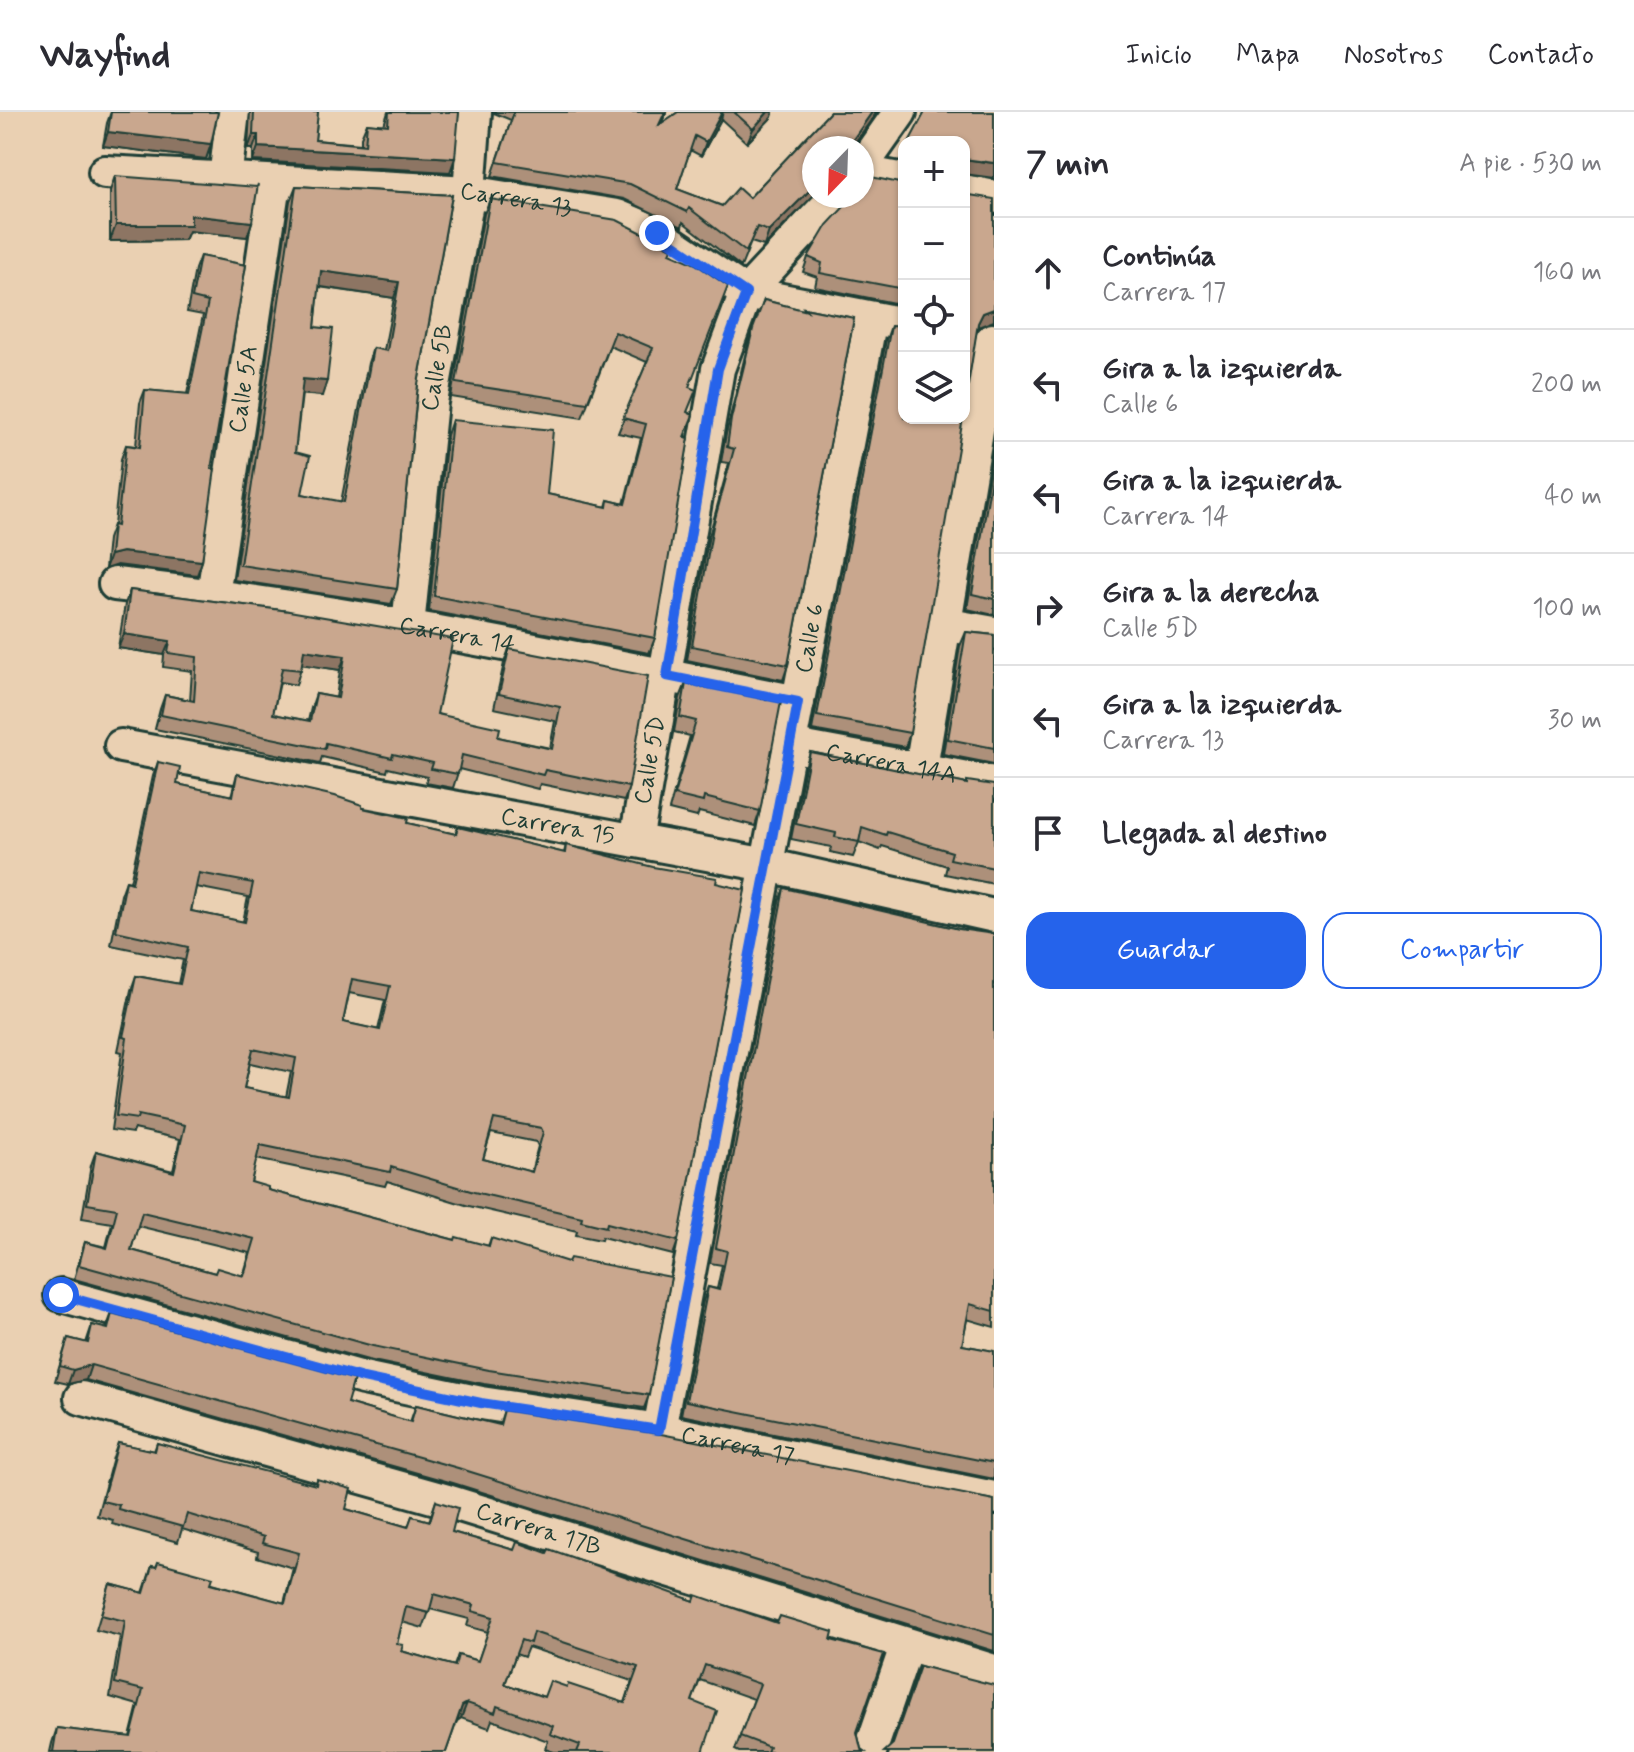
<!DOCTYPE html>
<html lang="es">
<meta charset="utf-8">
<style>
body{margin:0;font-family:Mynerve,sans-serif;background:#f2f2f3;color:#2b2b33}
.controls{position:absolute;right:24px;top:24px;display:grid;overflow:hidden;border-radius:16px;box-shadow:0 2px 6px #0004}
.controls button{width:72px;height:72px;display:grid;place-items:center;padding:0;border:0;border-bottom:2px solid #e1e1e2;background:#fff;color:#2b2b33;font:40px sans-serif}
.compass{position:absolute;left:802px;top:24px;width:72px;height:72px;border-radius:50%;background:#fff;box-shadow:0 2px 6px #0004;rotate:203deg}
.stop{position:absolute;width:24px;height:24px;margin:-18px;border:6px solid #2563eb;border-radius:50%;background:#fff}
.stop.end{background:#2563eb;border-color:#fff;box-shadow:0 2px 8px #0008}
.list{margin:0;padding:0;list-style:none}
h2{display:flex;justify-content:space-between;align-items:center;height:104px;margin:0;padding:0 32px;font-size:34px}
h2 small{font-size:26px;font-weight:400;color:#7c7c81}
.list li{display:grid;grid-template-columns:52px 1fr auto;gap:24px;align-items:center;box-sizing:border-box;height:112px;padding:0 32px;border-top:2px solid #e1e1e2}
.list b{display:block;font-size:30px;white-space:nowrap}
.list p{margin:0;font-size:26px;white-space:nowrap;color:#7c7c81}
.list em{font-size:26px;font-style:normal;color:#7c7c81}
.actions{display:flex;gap:16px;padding:24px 32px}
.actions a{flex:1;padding:18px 0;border:2px solid #2563eb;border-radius:24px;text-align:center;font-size:28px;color:#2563eb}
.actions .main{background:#2563eb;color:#fff}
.icon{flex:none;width:44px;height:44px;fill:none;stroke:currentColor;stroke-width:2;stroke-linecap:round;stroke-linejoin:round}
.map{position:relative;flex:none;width:994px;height:1640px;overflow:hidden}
header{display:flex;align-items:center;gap:48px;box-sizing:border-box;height:112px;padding:0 40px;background:#fff;border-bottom:2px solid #e1e1e2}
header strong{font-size:38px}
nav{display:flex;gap:44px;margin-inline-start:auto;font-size:28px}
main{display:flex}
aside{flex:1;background:#fff}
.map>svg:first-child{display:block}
</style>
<header>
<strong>Wayfind</strong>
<nav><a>Inicio</a><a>Mapa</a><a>Nosotros</a><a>Contacto</a></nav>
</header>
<main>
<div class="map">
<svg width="994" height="1640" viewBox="0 0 994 1640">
<rect width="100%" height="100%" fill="#ead0b2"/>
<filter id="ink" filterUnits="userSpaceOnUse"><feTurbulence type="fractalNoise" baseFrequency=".0125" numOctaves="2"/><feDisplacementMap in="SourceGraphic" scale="16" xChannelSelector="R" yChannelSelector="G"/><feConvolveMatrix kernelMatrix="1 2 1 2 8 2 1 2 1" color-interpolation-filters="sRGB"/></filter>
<g filter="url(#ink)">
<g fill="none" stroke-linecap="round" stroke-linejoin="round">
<g stroke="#1f3d34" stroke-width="38">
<g id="minor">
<path d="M862,54L900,0"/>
<path id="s1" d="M105,60L469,80L617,104L657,121L746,181L904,212"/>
<path d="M862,60L904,68"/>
<path d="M225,67L233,0"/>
<path d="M964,79L994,85"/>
<path id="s2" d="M115,472C345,497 572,545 798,590"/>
<path id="s3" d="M213,483L274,71"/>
<path d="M943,512L994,521"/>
<path id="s4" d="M408,514L431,290L469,80L475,0"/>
<path id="s5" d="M789,633L994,671"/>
<path id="s6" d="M121,634L767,753L994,804"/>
<path d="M921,656L992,228"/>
<path id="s7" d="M636,729L718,257L746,181L836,84"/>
<path id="s8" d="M61,1183L363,1266L481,1291L659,1318L994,1386"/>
<path id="s9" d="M81,1286L447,1389L994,1559"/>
<path id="s10" d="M659,1318L871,206"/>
<path d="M870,1640L906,1535"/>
</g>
</g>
<use href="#minor" stroke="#ead0b2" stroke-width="32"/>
</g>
<path fill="#ad907a" stroke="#1f3d34" stroke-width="2" fill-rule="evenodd" d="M111,0H218L211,32L206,47L103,34L107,11Z
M250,0H318L315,28L361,32V25L367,11L384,13L388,0H459L450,60L253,49V37H248Z
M494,0H667L661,12L678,0H773L772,5L747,31L721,7L701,44L690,38L677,77L722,94L749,86L830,0H877L851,36H814V83L764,134L751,130L741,155L683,110L682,115L624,87L492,64L511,8L494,1Z
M115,64L252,110L247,125L189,119L185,128L110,129V79Z
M904,72V193L815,175L817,165L803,160L808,145Z
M296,74L452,83L418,272L397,477L391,492L234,468L290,89ZM319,175L394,186L384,238L373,236L368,251L341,390L302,382L295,340L302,282L322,284L315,215Z
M490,87L670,141L689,275L685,325L655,526L649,541L429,499L447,323L452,308L547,382L606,395L608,388L624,392L641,326L618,321L647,250L610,234L582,306L451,285L484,102Z
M200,144L246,153L211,357L202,449L197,463L117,453L105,457L108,427L113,413H114L121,347L126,333L136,334L140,291L145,278L187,282L203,203L187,200L195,157Z
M764,188L803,198L804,196L854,206L788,553L783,568L687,548L708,428L729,351L721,350L726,322L748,231Z
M891,214L910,621L905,635L812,618L886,228Z
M994,332V503L967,497Z
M130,478L289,499L437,602L498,625L550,636L555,609L494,596L504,551L509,537L629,675L624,689L540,672L538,677L459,657L453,676L426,671L427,665L388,656L387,660L322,645L320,651L155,617L160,597L165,583L190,588L192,559L163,555L164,543L118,536L125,492ZM302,552L340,558L336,586L316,582L311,596L308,609L273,602L280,570L296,573Z
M966,520L994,523V652L943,642L960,534Z
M686,571L760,699L755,714L699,700L697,705L669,698L690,624L674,620L680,586Z
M810,640L966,672L994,673V772L945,762L947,754L882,734L880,738L859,730L853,745L830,740L831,735L791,727L805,655Z
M158,650L177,672L231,684L237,662L362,696L407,711L455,722L458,715L564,741L566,733L678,1129L673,1143L602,1125L601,1128L576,1123L577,1119L469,1094L387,1069L385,1074L256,1047L251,1070L268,1078L455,1128L488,1134L491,1126L649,1283L644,1296L484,1272L368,1248L74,1167L85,1130L106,1135L112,1111L82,1106L91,1053L96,1039L173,1059L180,1027L134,1017L132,1021L111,1018L122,940L118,939L131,878L136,864L178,872L183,848L111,833L121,783L126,769L130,770L153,664ZM196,775L248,785L243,810L191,799ZM349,881L385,888L378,918L343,910ZM250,951L291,960L286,985L244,976ZM491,1021L536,1030L538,1034L531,1060L483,1047ZM138,1114L250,1141L243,1164L215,1161L131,1138Z
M784,776L959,817L994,822V1215L967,1207L962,1233L994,1239V1367L681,1303L703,1189L708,1175L717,1177L722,1153L710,1151L779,790Z
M112,1201L347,1291L410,1310L416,1293L499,1313L504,1298L994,1388V1539L453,1371L86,1268L68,1272L55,1269L68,1226L86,1231L92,1213L106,1217Z
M118,1331L154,1339L157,1331L346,1397L408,1415L412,1404L429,1409L436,1389L452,1420L514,1438L547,1441L694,1489L831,1528L857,1620L861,1637L865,1640H739L735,1638L754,1587L700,1568L692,1589L703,1640H554L545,1637L548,1629L492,1608L489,1616L461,1606L457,1609L446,1640H50L52,1631L57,1616L130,1625L138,1593L110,1585L120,1524L96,1518L110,1472L143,1481L152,1454L284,1491L293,1456L257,1445L258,1440L182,1417L178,1430L112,1412L113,1408L97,1404L113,1345ZM430,1497L469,1507L467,1514L488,1520L478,1549L458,1543L454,1554L401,1539L397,1532L402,1510L423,1516ZM528,1535L632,1569L625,1591L567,1575L544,1585L505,1572L516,1542L524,1545Z"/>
<path fill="#8d7563" stroke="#1f3d34" stroke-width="2" d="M722,0H723L721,7L701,44L706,30Z
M768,0H773L772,5L747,31L753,17Z
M872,0H877L851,36H847Z
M108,20L211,32L206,47L103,34Z
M253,23H258L253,37H248Z
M258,35L455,46L450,60L253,49Z
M964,47L994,51V66L964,62Z
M814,74V83L764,134L769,119Z
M191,103L252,110L247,125L189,119L185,128L110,129L116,113Z
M321,159L399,170L394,186L315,174Z
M994,197V209L978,215V211L983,201Z
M303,267L327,269L322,284L298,282Z
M122,440L202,449L197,463L117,453L105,457L110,443Z
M124,522L170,529L164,543L118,536Z
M304,538L345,544L340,558L299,552Z
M91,1253L86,1268L68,1272L73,1258Z
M467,1591L461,1606L457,1609L462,1594Z"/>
<path fill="#c9a78e" stroke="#1f3d34" stroke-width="2" fill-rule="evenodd" d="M111,0H218L211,32L108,20Z
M254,0H318L315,28L365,33L367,11L388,13L389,0H459L455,46L258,35V23H253Z
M514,0H665L659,13L678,0H722L706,30L695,24L677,77L722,94L738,76L749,86L830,0H872L847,36H814V74L769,119L757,115L746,140L689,96L687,100L630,72L497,50Z
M734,0H768L753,17Z
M925,0H994V51L964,47V30H909Z
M862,63L904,72V177L820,161L822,151L808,145L827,113L854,84H862Z
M115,64L257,75L258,72L252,110L191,103V113H116Z
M296,74L452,83L418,272L397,477L240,453ZM321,159L399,170L387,239L373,236L344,390L302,382L310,344L295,340L303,267L327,269L333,217L315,215Z
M964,82L994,87V197L983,201L978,211L964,298Z
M490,87L617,108L672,136L670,141L696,152L728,174L689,275L696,278L687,300L693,303L684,325L689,326L655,526L434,484L452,308L553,318L547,382L607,395L608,388L625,392L646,312L623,306L653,236L615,220L587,291L456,271Z
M200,144L246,153L211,357H215L202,449L122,440L110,443L113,413L117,414L126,333L140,335L145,278L189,282L208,190L192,186Z
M764,188L807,199L804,196L854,206L788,553L692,534L713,414L734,337L727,335L731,307L753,217Z
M891,214L904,215V306H963L910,621L817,604Z
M994,350V487L972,482Z
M130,478L289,499L453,527L437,602L500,616L498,625L552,637L560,595L499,582L509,537L648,564L629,675L545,658L543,663L462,643L458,662L431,657L433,651L393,642L392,646L326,631L325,637L161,603L165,583L194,589L197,545L168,541L170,529L124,522ZM304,538L345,544L338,586L316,582L310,609L273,602L282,556L301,558Z
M966,520L994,523V636L948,627Z
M686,571L781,590L760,699L704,685L703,690L674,683L696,609L680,605Z
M810,640L967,672V669L994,673V756L950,747L952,740L887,720L886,723L862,715L859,730L835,725L836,721L796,712Z
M158,650L180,655L177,672L233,684L237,662L335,684L362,693V696L408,706L407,711L456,722L458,715L565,741L566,733L653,755L717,766L716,771L745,778L678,1129L607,1111L606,1115L581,1109L582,1105L474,1080L391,1055L390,1060L260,1033L251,1070L268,1075V1078L455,1128L456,1125L489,1134L491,1126L568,1150L570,1146L671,1165L649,1283L489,1258L373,1234L79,1153L85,1130L107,1136L117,1097L87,1092L96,1039L174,1060L185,1013L138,1003L137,1007L116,1004L127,926L123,925L136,864L180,872L188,835L116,819L126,769L132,771ZM199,761L253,771L245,810L191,799ZM352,867L390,874L380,918L343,910ZM253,937L296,946L289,985L244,976ZM494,1007L541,1016L543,1020L532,1060L483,1047ZM142,1100L255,1127L244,1164L217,1156L215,1161L131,1138Z
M784,776L959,817L994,822V1199L970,1192L962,1233L994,1239V1351L686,1289L708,1175L719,1178L727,1139L716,1136Z
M112,1201L354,1267L347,1291L411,1310L416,1293L500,1313L504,1298L661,1322L994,1388V1523L458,1356L91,1253L73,1258L60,1254L68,1226L88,1231L92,1213L108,1217Z
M118,1331L155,1339L157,1331L316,1373L317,1367L351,1377L346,1397L408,1415L412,1404L430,1409L436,1389L458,1396L452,1420L514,1438L517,1430L547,1441L549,1437L694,1489L696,1483L777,1511L780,1504L833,1520L831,1528L884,1542L857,1620L861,1637L865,1640H767L769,1635L740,1624L760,1572L705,1553L692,1589L717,1599L703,1640H577L580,1633L550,1622L553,1614L497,1594L495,1601L467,1591L462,1594L446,1640H53L57,1616L131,1625L143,1578L115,1571L125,1509L101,1503L110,1472L144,1481L152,1454L156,1455L158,1450L213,1465L211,1471L285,1491L299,1441L262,1431L264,1425L187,1402L183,1415L118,1397L119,1393L102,1389ZM434,1482L474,1493L472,1499L493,1505L478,1549L458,1543L455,1554L401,1539L403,1533L397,1532L406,1495L429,1501ZM533,1520L638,1555L625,1591L568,1572L567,1575L550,1569L544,1585L505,1572L521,1528L530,1531Z
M920,1554L994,1573V1640H884L893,1632Z"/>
</g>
<g fill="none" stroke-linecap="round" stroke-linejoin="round" filter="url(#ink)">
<path stroke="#2563eb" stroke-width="10" d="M61,1183L363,1266L481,1291L659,1318L798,590L667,564L718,257L746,181L657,121"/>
</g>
<g text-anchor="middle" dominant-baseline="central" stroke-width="6" stroke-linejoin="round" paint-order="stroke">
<g font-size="24" fill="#1f3d34" stroke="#ead0b2">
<text stroke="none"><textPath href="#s1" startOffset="412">Carrera 13</textPath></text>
<text stroke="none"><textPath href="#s4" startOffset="260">Calle 5B</textPath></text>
<text stroke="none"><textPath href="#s3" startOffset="208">Calle 5A</textPath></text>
<text stroke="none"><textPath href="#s2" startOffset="346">Carrera 14</textPath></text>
<text stroke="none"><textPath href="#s10" startOffset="806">Calle 6</textPath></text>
<text stroke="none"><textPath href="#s7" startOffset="82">Calle 5D</textPath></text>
<text stroke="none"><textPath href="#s5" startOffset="104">Carrera 14A</textPath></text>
<text stroke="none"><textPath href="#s6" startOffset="444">Carrera 15</textPath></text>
<text stroke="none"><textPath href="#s8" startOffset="694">Carrera 17</textPath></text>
<text stroke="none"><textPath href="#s9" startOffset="476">Carrera 17B</textPath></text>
</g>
</g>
</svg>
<div class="controls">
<button>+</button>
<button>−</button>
<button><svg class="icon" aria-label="locate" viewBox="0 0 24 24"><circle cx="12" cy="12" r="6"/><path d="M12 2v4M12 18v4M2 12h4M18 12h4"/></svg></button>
<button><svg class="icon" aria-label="layers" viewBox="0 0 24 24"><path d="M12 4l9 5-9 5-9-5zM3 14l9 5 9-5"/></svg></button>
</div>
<svg class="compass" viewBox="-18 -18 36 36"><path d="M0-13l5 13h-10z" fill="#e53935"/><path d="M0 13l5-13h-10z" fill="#7c7c81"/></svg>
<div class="stop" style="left:61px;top:1183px"></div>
<div class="stop end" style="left:657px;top:121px"></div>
</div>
<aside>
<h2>7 min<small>A pie · 530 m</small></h2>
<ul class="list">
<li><svg class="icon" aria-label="ahead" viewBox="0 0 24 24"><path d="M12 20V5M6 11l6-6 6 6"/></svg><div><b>Continúa</b><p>Carrera 17</p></div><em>160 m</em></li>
<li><svg class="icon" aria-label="left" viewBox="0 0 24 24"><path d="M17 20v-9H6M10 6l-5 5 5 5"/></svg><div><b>Gira a la izquierda</b><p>Calle 6</p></div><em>200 m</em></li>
<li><svg class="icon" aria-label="left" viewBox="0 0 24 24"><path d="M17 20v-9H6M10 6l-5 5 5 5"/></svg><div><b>Gira a la izquierda</b><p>Carrera 14</p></div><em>40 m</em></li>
<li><svg class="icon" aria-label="right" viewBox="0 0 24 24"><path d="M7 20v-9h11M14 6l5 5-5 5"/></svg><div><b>Gira a la derecha</b><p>Calle 5D</p></div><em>100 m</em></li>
<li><svg class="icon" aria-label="left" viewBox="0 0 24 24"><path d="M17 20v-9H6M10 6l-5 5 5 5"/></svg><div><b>Gira a la izquierda</b><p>Carrera 13</p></div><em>30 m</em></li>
<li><svg class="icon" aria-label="arrive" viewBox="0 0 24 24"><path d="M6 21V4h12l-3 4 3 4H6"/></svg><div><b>Llegada al destino</b></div></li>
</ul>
<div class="actions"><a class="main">Guardar</a><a>Compartir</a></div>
</aside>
</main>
